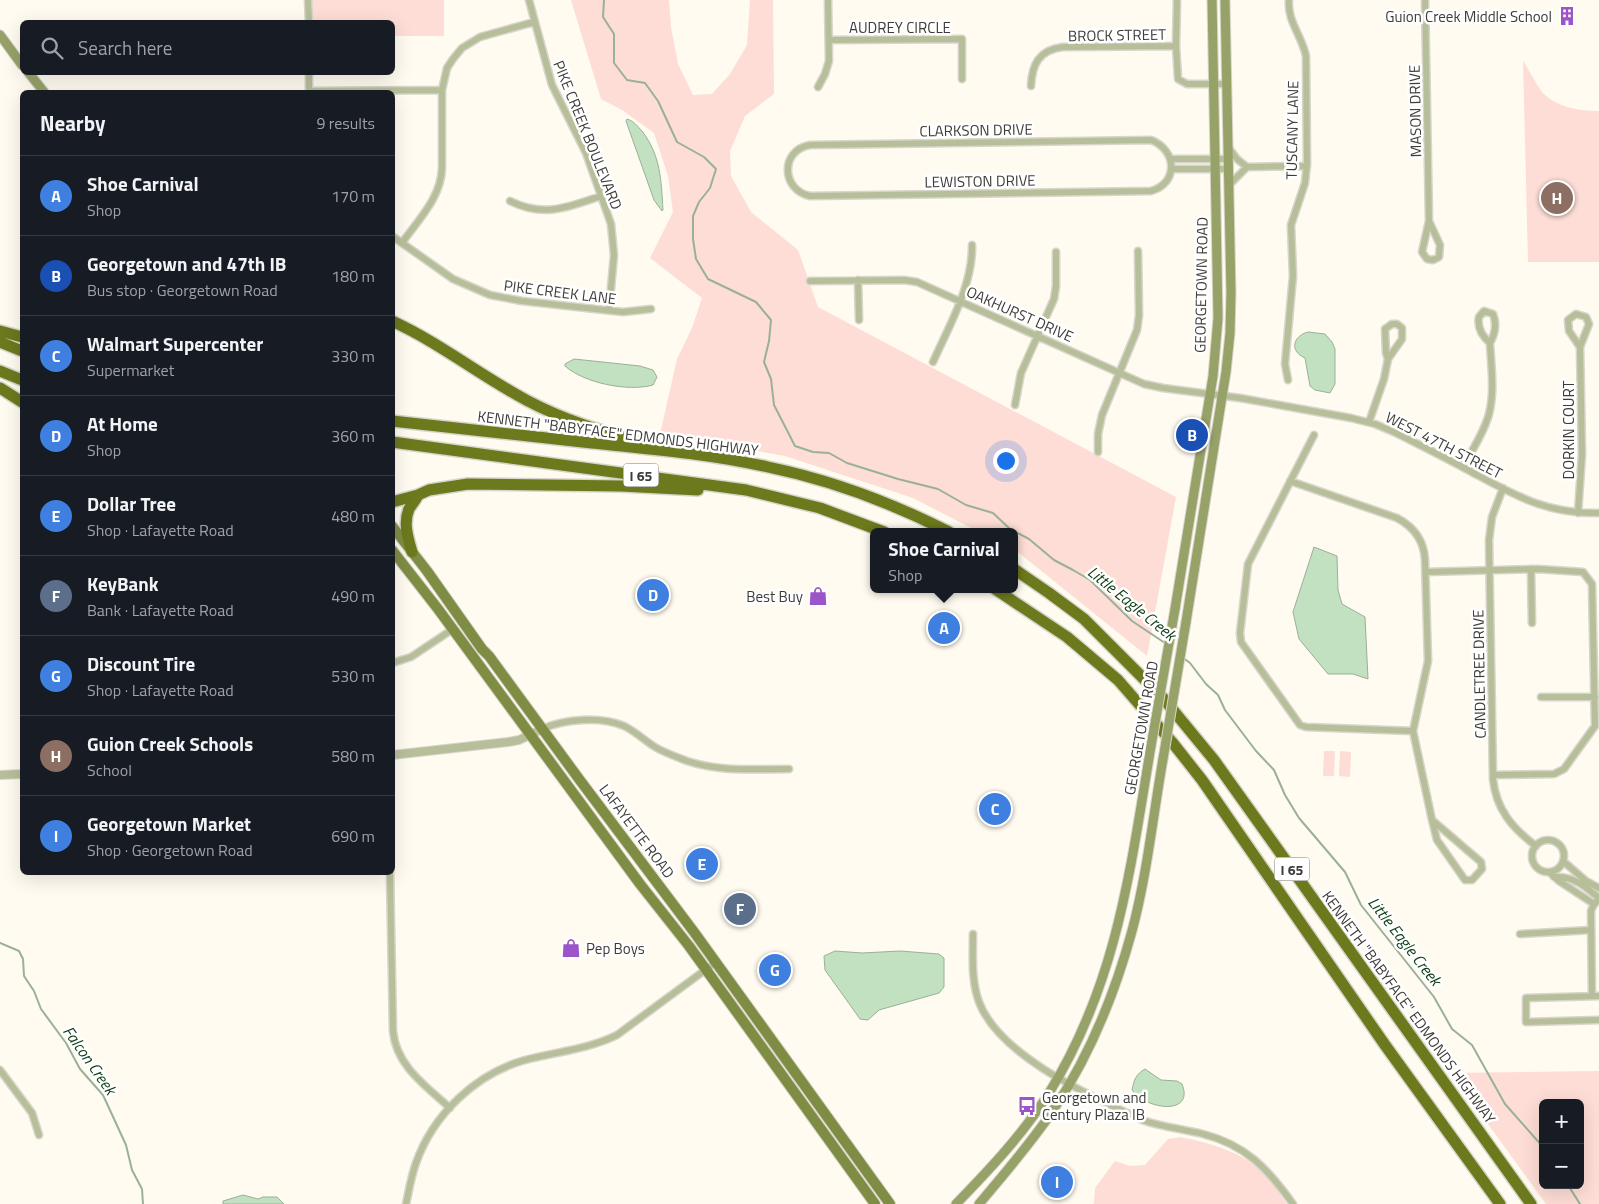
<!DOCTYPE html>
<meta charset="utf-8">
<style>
body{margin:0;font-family:"Titillium Web",sans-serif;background:#242831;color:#f1f3f6}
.controls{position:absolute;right:15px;bottom:15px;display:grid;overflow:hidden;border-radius:8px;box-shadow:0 5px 20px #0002}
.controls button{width:45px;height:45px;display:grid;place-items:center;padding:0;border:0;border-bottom:1px solid #363941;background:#171b24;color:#f1f3f6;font:25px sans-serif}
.you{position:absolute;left:1005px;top:460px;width:18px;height:18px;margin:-12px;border:4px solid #fff;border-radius:50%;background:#1a73e8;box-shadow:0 0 0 8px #1a73e833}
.badge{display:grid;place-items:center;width:32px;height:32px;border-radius:50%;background:#0b8043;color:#fff;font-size:16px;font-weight:700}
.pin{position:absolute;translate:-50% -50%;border:2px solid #fff;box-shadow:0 1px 5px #0006}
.popup{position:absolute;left:870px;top:528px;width:148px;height:65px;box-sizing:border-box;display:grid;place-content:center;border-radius:8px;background:#171b24;filter:drop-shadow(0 1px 4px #0005);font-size:16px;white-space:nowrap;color:#9ea1a6}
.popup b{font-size:19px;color:#f1f3f6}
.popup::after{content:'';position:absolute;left:50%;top:100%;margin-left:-10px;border:10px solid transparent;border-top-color:#171b24}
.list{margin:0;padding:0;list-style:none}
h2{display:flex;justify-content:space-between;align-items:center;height:65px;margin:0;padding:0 20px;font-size:21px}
h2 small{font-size:16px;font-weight:400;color:#9ea1a6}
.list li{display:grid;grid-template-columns:32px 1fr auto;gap:15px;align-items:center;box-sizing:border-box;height:80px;padding:0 20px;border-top:1px solid #363941}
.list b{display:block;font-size:19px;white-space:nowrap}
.list p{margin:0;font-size:16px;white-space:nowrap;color:#9ea1a6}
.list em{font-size:16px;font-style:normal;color:#9ea1a6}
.icon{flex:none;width:28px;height:28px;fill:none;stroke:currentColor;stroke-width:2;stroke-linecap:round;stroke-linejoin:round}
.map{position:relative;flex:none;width:1599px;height:1204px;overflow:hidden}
.search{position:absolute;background:#171b24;box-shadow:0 5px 20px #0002;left:20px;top:20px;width:375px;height:55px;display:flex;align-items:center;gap:12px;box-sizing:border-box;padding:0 18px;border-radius:8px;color:#9ea1a6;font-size:19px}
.panel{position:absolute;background:#171b24;box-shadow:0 5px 20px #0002;left:20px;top:90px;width:375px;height:785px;border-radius:8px}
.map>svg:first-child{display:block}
</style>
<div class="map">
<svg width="1599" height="1204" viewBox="0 0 1599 1204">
<rect width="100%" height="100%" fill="#fffbf0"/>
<path fill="#fdddd6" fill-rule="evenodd" d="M312,0H444V36H393L392,22H313Z
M571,0H669L671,27L678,64L693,95L712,94L730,74L747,45L750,0H773L774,94L745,116L730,151L731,176L751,212L798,250L818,307L1176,497L1147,656L1014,549V532H979L913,498L785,456L660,434L677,359L692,328L702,298L650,258L673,212L668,176L654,133L622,110L601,99Z
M1523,61C1530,71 1536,85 1544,94C1559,108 1580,111 1599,111V262H1528Z
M1324,751H1335L1334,776H1323Z
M1340,751L1351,752L1350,777L1339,776Z
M1599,1071V1204H1546L1451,1073ZM1543,1103H1580V1185H1543Z
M1180,1137C1210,1143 1240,1151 1264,1173C1272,1181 1279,1194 1287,1204H1093L1094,1202L1095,1188L1115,1161L1130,1166L1145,1165L1168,1139Z"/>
<path fill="#c1e1c1" stroke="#9ab098" d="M627,119C634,121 637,126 642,131C661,156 661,180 663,210L662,211L654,200L626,121Z
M1308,332L1325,334L1332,342L1335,349V384L1330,393L1315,390L1310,386L1305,358C1289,351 1293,336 1308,332Z
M574,359L640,366L653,370L657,377L653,385C628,392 584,383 565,366V364Z
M1314,547L1337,556L1338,590L1342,604L1365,617L1368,679L1353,674H1328L1299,639L1293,612Z
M835,951L862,953L900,951L939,954L944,958V987L939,993L879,1010L868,1020L860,1019L825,970L824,956Z
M1145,1069L1161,1080L1177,1081L1182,1084C1195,1116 1146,1110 1132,1090C1134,1080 1136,1074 1145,1069Z
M243,1195L258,1199L263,1197H277L284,1204H223V1201Z"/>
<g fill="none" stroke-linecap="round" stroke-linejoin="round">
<path stroke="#9ab098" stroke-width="2" d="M604,0L603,17L614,34V63L627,80L645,83L658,101L677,142L704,157L716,169L710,188L699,202L693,216V239L696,259L708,279L756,302L771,320L769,341L764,362L771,379L774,405L795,446L813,452L829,453L847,463L898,479L938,489L966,505L993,513L1010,529L1029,539L1054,560L1073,570L1090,580L1132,621L1165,643
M1182,657L1190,663L1206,684L1218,695L1225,710L1256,751L1274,770L1285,795L1299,818L1345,872L1361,905L1434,997L1452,1029L1472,1045L1505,1104L1543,1147
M0,943L19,951L23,959L24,976L34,991L41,1009L66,1043L80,1069L103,1095L126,1145L132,1170L142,1189L143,1204
M1568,1185L1580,1204"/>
<g stroke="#d8d5cb" stroke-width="9">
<path id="minor" d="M308,0L309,22
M529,0L552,85L586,153L611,224L614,255L609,310
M1177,0L1176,46L1178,79L1187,84H1227
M1425,0L1429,221L1422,252L1427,259L1433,260L1439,257L1440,245L1429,221
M829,40L962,39V79
M309,72V92
M1031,86C1032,64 1039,50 1063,47L1176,46
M818,87L825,74L829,61L828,0
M309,91L442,90
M1151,140C1177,150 1179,183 1151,191L810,196C781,190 780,150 810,145Z
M1228,147L1237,159L1247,167
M1171,159H1228
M1247,167L1307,166
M1171,169H1228
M1229,185L1247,167
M510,201C544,218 568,207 601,196
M392,236L453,279L490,295L522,301L623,312L651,309
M402,243C418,220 441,198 442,168V90L447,68L453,59L462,48L480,37L534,22
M858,280L859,320
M810,281L904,280L917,282L1144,384L1163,388L1240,398L1351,418L1375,424L1394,432C1418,444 1442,456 1466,469C1513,494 1544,514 1599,513
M933,362C949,326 973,285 972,245
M1288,380L1285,364L1293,276L1291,225L1305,183L1307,164L1306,56C1302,36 1287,21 1289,0
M1015,405L1021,373L1054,299L1056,286V252
M1369,422L1384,379L1388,359L1402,339V328L1397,324H1392L1385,329L1386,353L1388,359
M1314,435L1248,564L1240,633L1241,642L1300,725L1306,727L1413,731
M1098,452V434L1102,415L1137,330L1139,315L1138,251
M1463,467C1472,450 1484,433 1489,414C1495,391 1491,366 1490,343C1495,334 1497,324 1493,314L1484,311L1479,317C1477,327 1482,336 1490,343
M1290,481L1397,518C1414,527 1424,540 1425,560L1428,661L1413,731L1432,820
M1503,488L1492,517L1489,540L1493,779C1496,809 1512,828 1536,846
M1578,513L1582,454L1580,347L1589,324L1586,317L1576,314L1568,320L1569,331L1580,347
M1531,569L1532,623
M1426,572L1538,569L1583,572L1592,584L1595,726L1564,769L1554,774L1493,775
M392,663L411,657L453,629
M1541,697H1595
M542,729C564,719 600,716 624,726C635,731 645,741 655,747C665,753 677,757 687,761C720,772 755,769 789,769
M1432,820L1481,862L1482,869L1472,880H1465L1437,840Z
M1532 856a16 16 0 1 1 32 0a16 16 0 1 1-32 0Z
M1563,861L1586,881L1599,888
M390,872L393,1031C396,1066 426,1086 450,1108
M1549,872L1559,881L1594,904
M1554,877C1574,876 1585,886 1599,898
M973,934C973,957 971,980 979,1002C1000,1057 1091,1096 1142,1120C1162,1127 1183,1129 1203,1134C1246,1145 1268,1169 1293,1204
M1520,934L1591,930
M1592,996L1591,911L1593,906L1599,898
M1599,996L1526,998V1022L1599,1020
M0,1070L32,1113L39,1135
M406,1204C409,1190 411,1177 416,1163C433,1115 475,1074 525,1060C555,1052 589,1049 617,1035L716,962"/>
</g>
<g stroke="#d8d5cb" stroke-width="10">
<path id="tertiary" d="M392,755L508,742L519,740L542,729
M0,775L22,774"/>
</g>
<g stroke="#d8d5cb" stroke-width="11">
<path id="secondary" d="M0,35L22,65
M28,72L44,92
M1175,609L1213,376L1218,318L1212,0
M1186,622L1226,372L1230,333L1231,293L1225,0
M956,1204C990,1169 1023,1134 1049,1093C1117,983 1130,871 1151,746
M979,1204C1005,1173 1032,1142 1054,1109C1090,1055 1115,993 1132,931C1147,875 1153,816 1163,759"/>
</g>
<g stroke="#d8d5cb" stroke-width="12">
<path id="primary" d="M392,526L427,571L482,649L489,656L579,779L694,932L890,1204
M392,550L438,609L640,884L689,946L875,1204"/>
</g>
<g stroke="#d8d5cb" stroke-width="14">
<path id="motorway" d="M392,321C440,343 481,376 528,401C566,421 608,434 650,443
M0,331L22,337
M0,342L22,351
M0,371L22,380
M0,388L22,402
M392,421C459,428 525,436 592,443C651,449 710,454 768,467C831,480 892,503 949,532
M392,442L746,490L820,508L884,532
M392,502L418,495L429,490L468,484L621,486L698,490
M412,552C408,538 403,523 409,509C412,504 416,500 418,495
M1014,569L1049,593L1084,619L1163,698L1214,760L1531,1204
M995,589L1067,637L1118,680L1172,742L1202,780L1385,1045L1500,1204"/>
</g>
<use href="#minor" stroke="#b7bf9a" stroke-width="6"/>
<use href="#tertiary" stroke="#b7bf9a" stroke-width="8"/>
<use href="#secondary" stroke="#97a269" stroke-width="9"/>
<use href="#primary" stroke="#7f8c44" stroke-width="10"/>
<use href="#motorway" stroke="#6c791c" stroke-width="11"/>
<g stroke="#d8d5cb" stroke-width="11" stroke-linecap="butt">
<path id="secondary-bridge" d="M1151,746L1175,609
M1163,759L1186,622"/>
</g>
<use href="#secondary-bridge" stroke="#97a269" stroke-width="9"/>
</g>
<defs>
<g id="building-bare" transform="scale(1.5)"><path d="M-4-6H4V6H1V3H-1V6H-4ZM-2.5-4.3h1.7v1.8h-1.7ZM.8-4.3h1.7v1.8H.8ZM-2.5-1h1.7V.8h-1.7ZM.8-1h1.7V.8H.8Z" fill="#9b55c9" stroke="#fff" stroke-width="2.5" paint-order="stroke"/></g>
<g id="shop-bare" transform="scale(1.5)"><path d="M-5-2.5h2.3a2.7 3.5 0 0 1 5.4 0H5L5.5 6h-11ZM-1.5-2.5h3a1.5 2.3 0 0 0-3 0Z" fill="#9b55c9" stroke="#fff" stroke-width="2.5" paint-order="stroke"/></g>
<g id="bus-bare" transform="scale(1.5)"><path d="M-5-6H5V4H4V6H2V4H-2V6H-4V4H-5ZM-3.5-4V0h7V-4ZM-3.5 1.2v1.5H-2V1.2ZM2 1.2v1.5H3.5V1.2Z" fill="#9b55c9" stroke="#fff" stroke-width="2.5" paint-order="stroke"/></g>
</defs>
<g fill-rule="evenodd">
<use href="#building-bare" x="1567" y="16"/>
<use href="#shop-bare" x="818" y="596"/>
<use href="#shop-bare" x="571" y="948"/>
<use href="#bus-bare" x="1027" y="1106"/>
</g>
<g text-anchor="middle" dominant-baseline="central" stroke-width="5" stroke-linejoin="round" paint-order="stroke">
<g fill="#fff" stroke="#787674" stroke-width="1">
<rect x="623.5" y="463.5" width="35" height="23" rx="4"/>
<rect x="1274.5" y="857.5" width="35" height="23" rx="4"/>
</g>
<g font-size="14" font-weight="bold" fill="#3e3c38">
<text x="641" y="475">I 65</text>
<text x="1292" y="869">I 65</text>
</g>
<g font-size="15" fill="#3e3c38" stroke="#fff" text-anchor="end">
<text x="1552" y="16">Guion Creek Middle School</text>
<text x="803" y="596">Best Buy</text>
<text x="586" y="948" text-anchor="start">Pep Boys</text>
<text x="1042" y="1097" text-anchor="start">Georgetown and<tspan x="1042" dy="17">Century Plaza IB</tspan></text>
</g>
<g font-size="15" fill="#3e3c38" stroke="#fff">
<text x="900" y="27">AUDREY CIRCLE</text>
<text transform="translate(1117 35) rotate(-1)">BROCK STREET</text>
<text transform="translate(1415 111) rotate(-91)">MASON DRIVE</text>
<text transform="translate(976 130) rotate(-1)">CLARKSON DRIVE</text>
<text transform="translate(1292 130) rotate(-89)">TUSCANY LANE</text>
<text transform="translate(588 135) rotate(68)">PIKE CREEK BOULEVARD</text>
<text transform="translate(980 181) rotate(-1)">LEWISTON DRIVE</text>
<text transform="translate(1201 285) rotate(-89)">GEORGETOWN ROAD</text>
<text transform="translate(560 292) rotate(7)">PIKE CREEK LANE</text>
<text transform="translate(1020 314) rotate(24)">OAKHURST DRIVE</text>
<text transform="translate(1568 430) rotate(-90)">DORKIN COURT</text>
<text transform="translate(618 433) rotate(7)">KENNETH "BABYFACE" EDMONDS HIGHWAY</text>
<text transform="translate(1444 445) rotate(27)">WEST 47TH STREET</text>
<text transform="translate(1479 674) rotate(-91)">CANDLETREE DRIVE</text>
<text transform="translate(1141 728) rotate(-80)">GEORGETOWN ROAD</text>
<text transform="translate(637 831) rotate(53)">LAFAYETTE ROAD</text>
<text transform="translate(1409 1007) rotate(54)">KENNETH "BABYFACE" EDMONDS HIGHWAY</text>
</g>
<g font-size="16" font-style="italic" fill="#104017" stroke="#fff">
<text transform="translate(1132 603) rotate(39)">Little Eagle Creek</text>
<text transform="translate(1405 941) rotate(52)">Little Eagle Creek</text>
<text transform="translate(90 1060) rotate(55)">Falcon Creek</text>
</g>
</g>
</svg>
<div class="controls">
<button>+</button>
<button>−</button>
</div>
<div class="you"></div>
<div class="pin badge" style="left:944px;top:628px;background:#3f7fe0">A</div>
<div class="popup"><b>Shoe Carnival</b>Shop</div>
<div class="pin badge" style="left:1192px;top:435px;background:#1a4fb4">B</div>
<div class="pin badge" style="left:995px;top:809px;background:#3f7fe0">C</div>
<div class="pin badge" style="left:653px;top:595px;background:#3f7fe0">D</div>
<div class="pin badge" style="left:702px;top:864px;background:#3f7fe0">E</div>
<div class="pin badge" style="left:740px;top:909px;background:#5c6f8a">F</div>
<div class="pin badge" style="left:775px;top:970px;background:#3f7fe0">G</div>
<div class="pin badge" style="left:1557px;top:198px;background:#8d6e63">H</div>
<div class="pin badge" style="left:1057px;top:1182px;background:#3f7fe0">I</div>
<div class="search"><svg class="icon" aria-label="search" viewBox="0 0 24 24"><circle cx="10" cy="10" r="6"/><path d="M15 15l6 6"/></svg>Search here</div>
<section class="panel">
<h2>Nearby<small>9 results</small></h2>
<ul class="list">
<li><span class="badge" style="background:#3f7fe0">A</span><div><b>Shoe Carnival</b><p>Shop</p></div><em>170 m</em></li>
<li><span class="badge" style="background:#1a4fb4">B</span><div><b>Georgetown and 47th IB</b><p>Bus stop · Georgetown Road</p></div><em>180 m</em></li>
<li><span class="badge" style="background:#3f7fe0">C</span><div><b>Walmart Supercenter</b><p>Supermarket</p></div><em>330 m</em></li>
<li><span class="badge" style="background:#3f7fe0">D</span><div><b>At Home</b><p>Shop</p></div><em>360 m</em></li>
<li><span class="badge" style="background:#3f7fe0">E</span><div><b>Dollar Tree</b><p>Shop · Lafayette Road</p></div><em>480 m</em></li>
<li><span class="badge" style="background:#5c6f8a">F</span><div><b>KeyBank</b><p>Bank · Lafayette Road</p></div><em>490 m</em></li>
<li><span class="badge" style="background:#3f7fe0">G</span><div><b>Discount Tire</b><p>Shop · Lafayette Road</p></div><em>530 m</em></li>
<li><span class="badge" style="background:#8d6e63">H</span><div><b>Guion Creek Schools</b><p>School</p></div><em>580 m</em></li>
<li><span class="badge" style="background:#3f7fe0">I</span><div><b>Georgetown Market</b><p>Shop · Georgetown Road</p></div><em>690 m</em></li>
</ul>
</section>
</div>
